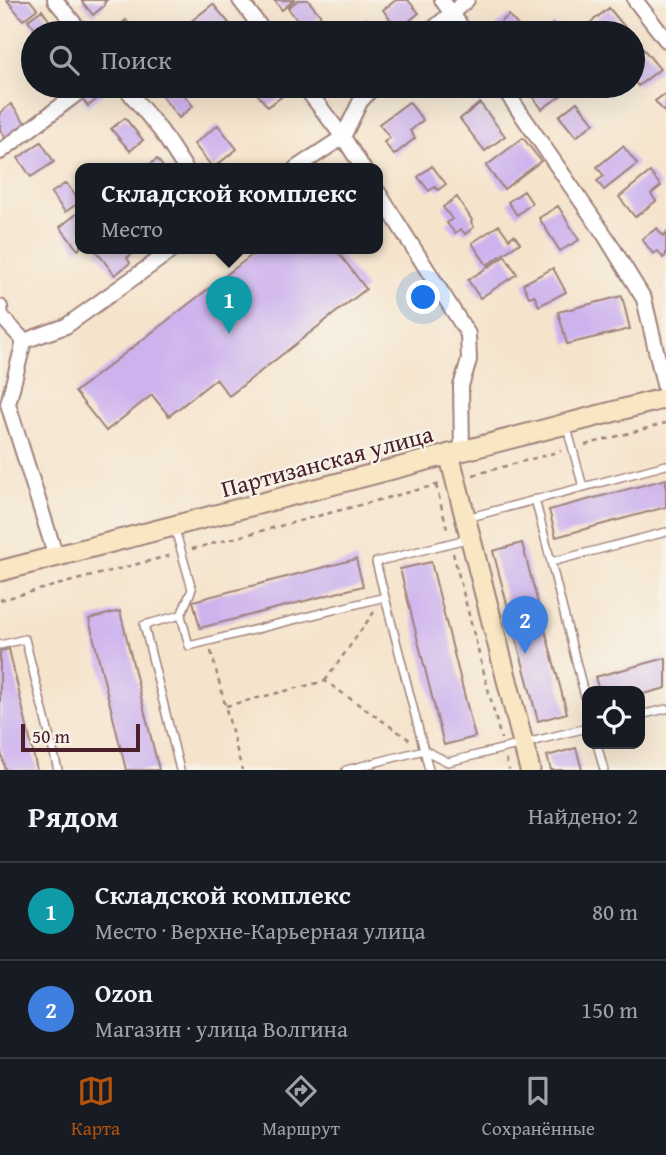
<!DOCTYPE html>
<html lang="ru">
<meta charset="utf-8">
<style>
body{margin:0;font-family:"Gentium Book Plus",serif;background:#20242c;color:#f1f3f6}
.controls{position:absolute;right:21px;bottom:21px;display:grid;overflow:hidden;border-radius:14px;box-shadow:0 7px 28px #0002}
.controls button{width:63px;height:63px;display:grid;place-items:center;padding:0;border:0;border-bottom:2px solid #363941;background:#171b24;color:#f1f3f6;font:35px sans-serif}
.scale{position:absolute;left:21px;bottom:18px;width:119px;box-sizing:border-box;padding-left:7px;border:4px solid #4a1f2b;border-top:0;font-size:19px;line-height:24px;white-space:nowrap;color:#4a1f2b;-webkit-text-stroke:5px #f7f3e8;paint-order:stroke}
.you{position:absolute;left:424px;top:298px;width:24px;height:24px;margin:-18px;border:5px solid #fff;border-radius:50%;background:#1a73e8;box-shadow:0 0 0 10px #1a73e833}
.badge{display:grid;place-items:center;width:46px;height:46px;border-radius:50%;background:#b45309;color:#fff;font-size:23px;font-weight:700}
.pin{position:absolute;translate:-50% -58px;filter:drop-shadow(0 2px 4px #0008)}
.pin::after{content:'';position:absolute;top:37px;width:24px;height:21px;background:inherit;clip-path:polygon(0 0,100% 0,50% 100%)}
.popup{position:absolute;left:75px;top:163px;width:308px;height:91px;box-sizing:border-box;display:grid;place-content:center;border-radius:14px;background:#171b24;filter:drop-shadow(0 2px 5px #0005);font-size:23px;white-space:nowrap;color:#9ea1a6}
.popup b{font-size:26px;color:#f1f3f6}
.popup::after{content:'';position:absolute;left:50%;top:100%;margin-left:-14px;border:14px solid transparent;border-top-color:#171b24}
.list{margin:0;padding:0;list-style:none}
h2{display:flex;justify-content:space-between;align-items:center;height:91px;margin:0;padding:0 28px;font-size:30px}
h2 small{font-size:23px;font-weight:400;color:#9ea1a6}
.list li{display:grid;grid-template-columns:46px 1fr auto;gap:21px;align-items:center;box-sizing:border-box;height:98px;padding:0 28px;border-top:2px solid #363941}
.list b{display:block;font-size:26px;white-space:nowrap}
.list p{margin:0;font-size:23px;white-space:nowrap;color:#9ea1a6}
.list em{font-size:23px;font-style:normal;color:#9ea1a6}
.icon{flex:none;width:38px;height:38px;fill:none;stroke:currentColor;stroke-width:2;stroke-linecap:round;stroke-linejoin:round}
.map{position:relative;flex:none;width:666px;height:770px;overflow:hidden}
.search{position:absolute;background:#171b24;box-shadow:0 7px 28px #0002;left:21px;right:21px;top:21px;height:77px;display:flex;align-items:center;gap:18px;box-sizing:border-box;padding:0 24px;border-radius:38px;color:#9ea1a6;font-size:26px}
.sheet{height:287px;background:#171b24}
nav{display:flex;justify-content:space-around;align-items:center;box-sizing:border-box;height:98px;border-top:2px solid #363941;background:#171b24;font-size:19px;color:#9ea1a6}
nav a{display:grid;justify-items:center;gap:4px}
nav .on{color:#b45309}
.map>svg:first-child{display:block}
</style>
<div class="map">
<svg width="666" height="770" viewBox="0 0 666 770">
<rect width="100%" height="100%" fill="#f7f3e8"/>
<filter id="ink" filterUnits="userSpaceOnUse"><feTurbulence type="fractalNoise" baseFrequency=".0143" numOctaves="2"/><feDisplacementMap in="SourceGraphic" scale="14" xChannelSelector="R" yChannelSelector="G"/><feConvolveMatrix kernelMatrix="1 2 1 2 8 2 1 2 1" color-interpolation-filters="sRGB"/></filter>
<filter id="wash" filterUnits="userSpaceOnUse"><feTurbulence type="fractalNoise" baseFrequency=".00686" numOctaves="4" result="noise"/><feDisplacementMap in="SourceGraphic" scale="28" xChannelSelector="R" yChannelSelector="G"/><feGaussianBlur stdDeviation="1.57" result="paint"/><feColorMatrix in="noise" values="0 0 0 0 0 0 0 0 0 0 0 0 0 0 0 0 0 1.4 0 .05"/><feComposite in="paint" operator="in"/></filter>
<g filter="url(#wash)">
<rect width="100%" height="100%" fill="#f5e4cc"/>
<g id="blocks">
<path fill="#cdb3ee" d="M7,0H30L37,9L23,20Z
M81,0H107L104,3L105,5L93,15Z
M274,0H294L282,10Z
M298,0H308L321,16L304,29L288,8Z
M396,0H408L419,13L398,30L383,10Z
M213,4L229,23L216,33H206L203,28L197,33L189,23Z
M609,8L629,32L627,33H598L590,23Z
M42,10L53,26L43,33H38L28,20Z
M509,15L524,33H502L496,26Z
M366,19L375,33H344Z
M126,20L136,33H110Z
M553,24L554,25L560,33L545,32Z
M640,45L660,69L638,86L633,80V51Z
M93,86H101L106,92L88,106L80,96Z
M170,86H177L193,106L179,118L160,94Z
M255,86H285L289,91L268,107L252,88Z
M441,86H461L448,96Z
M525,86H574L542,109Z
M666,93V114L655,101Z
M409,102L423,120L410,131L415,138L394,155L384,142L390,138L379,124Z
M577,102L594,123L576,137L559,116Z
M480,103L505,136L485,151L460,119Z
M11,104L26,124L7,139L0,130V113Z
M125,118L143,140L130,151L111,129Z
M218,125L237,149L213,168L194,144Z
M523,138L541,161L504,189L486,166Z
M41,142L54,162L31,177L18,158Z
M623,146L637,164L604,190L597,181L604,176L597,167Z
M157,159L164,168H145Z
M432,166L446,184L438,190L435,187L429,191L418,177Z
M650,172L661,186L651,194L656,201L635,217L619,197Z
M66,183L80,202L65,212L51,193Z
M524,191L532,203L517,215L508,202Z
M457,197L472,220L471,222L474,227L465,234L461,229L455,233L447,223L452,219L443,207Z
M558,206L579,240L560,251L539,218Z
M80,211V248L78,250L60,227Z
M499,225L509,239L514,235L520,243L487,265L472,243Z
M657,228L663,236L666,233V255L663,258L658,251L653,254L642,239Z
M100,248H139L127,258L130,263L115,275L96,251Z
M261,248H335L366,289L229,396L216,379L169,416L152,395L106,431L75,392Z
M505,256L517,274L480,298L468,280Z
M553,268L566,292L539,306L534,295L529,297L523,284Z
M622,296L630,329L567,344L558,312Z
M666,479V507L556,537L549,510Z
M522,543L567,713L538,721L493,551Z
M356,559L363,586L200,628L193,601Z
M431,562L475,737L444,745L400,569Z
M120,611L159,770H126L89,619Z
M9,649L37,770H5L0,748V651Z
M666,658V688L640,695V691H599L595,677Z
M576,748L582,770H551L547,756Z"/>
</g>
</g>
<g filter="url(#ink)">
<use href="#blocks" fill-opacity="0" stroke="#a0827c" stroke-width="2"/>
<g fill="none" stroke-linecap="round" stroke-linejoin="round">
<g stroke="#a0827c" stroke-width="10">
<path id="lane" d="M566,424L583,487
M535,499L551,562
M467,518L666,465
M174,526L192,589L181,615
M0,645L25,639L58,770
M587,705L551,562L666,532
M640,715L666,709
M597,744L604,770
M180,770L144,625L181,615L189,646L385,597
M346,770L424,750L448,762L587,728
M429,770L376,562L470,538"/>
</g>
<g stroke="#a0827c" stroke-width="18">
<path id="street" d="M55,0L82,33
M240,0L265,33
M442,0L466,33
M635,0L666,40
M428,33L467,0
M124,86L161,131L185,168
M304,86L343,137L363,168
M502,86L606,237L644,299L666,393
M0,152L87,86
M296,168L343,137L360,102L374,86
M378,192L468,334L469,360L461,386L462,451
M0,307L1,316L24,341
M24,341L8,404L56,557
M24,341L66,326L175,248"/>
</g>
<g stroke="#a0827c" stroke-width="23">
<path id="secondary" d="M449,454L530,770
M0,571L666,398"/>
</g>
<path stroke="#a0827c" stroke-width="2.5" stroke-dasharray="5 5" stroke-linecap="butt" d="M585,445L666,423
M473,475L561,451
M436,485L448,533
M192,549L440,484
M453,553L501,739
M0,600L172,555
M211,651L242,770
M325,681L374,612
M226,706L325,681L410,740
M506,759L509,770"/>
<use href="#lane" stroke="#fff" stroke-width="7"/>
<use href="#street" stroke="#fff" stroke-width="14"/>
<use href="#secondary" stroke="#f9e7c3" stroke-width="19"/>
</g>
</g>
<g text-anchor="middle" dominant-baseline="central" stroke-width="5" stroke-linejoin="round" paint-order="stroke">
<g font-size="24" fill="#4a1f2b" stroke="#f7f3e8">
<text transform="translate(327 461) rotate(-15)">Партизанская улица</text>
</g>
</g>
</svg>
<div class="controls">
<button><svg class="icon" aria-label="locate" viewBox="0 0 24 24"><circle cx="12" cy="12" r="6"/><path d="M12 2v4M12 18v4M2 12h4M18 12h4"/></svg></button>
</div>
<div class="scale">50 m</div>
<div class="you"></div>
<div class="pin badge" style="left:229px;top:334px;background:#0f9aa8">1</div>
<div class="popup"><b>Складской комплекс</b>Место</div>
<div class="pin badge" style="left:525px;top:654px;background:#3f7fe0">2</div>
<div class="search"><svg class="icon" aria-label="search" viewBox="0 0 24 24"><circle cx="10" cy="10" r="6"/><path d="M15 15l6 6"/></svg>Поиск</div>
</div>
<section class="sheet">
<h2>Рядом<small>Найдено: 2</small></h2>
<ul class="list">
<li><span class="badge" style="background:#0f9aa8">1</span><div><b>Складской комплекс</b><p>Место · Верхне-Карьерная улица</p></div><em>80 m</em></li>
<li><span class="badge" style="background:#3f7fe0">2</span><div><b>Ozon</b><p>Магазин · улица Волгина</p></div><em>150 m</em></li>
</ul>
</section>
<nav>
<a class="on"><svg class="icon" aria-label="map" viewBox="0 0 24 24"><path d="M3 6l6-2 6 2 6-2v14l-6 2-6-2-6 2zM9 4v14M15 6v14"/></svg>Карта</a>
<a><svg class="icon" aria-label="directions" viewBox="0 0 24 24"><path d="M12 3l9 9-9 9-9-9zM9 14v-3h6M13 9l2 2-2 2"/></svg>Маршрут</a>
<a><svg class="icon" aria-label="saved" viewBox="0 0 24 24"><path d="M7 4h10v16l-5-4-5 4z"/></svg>Сохранённые</a>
</nav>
